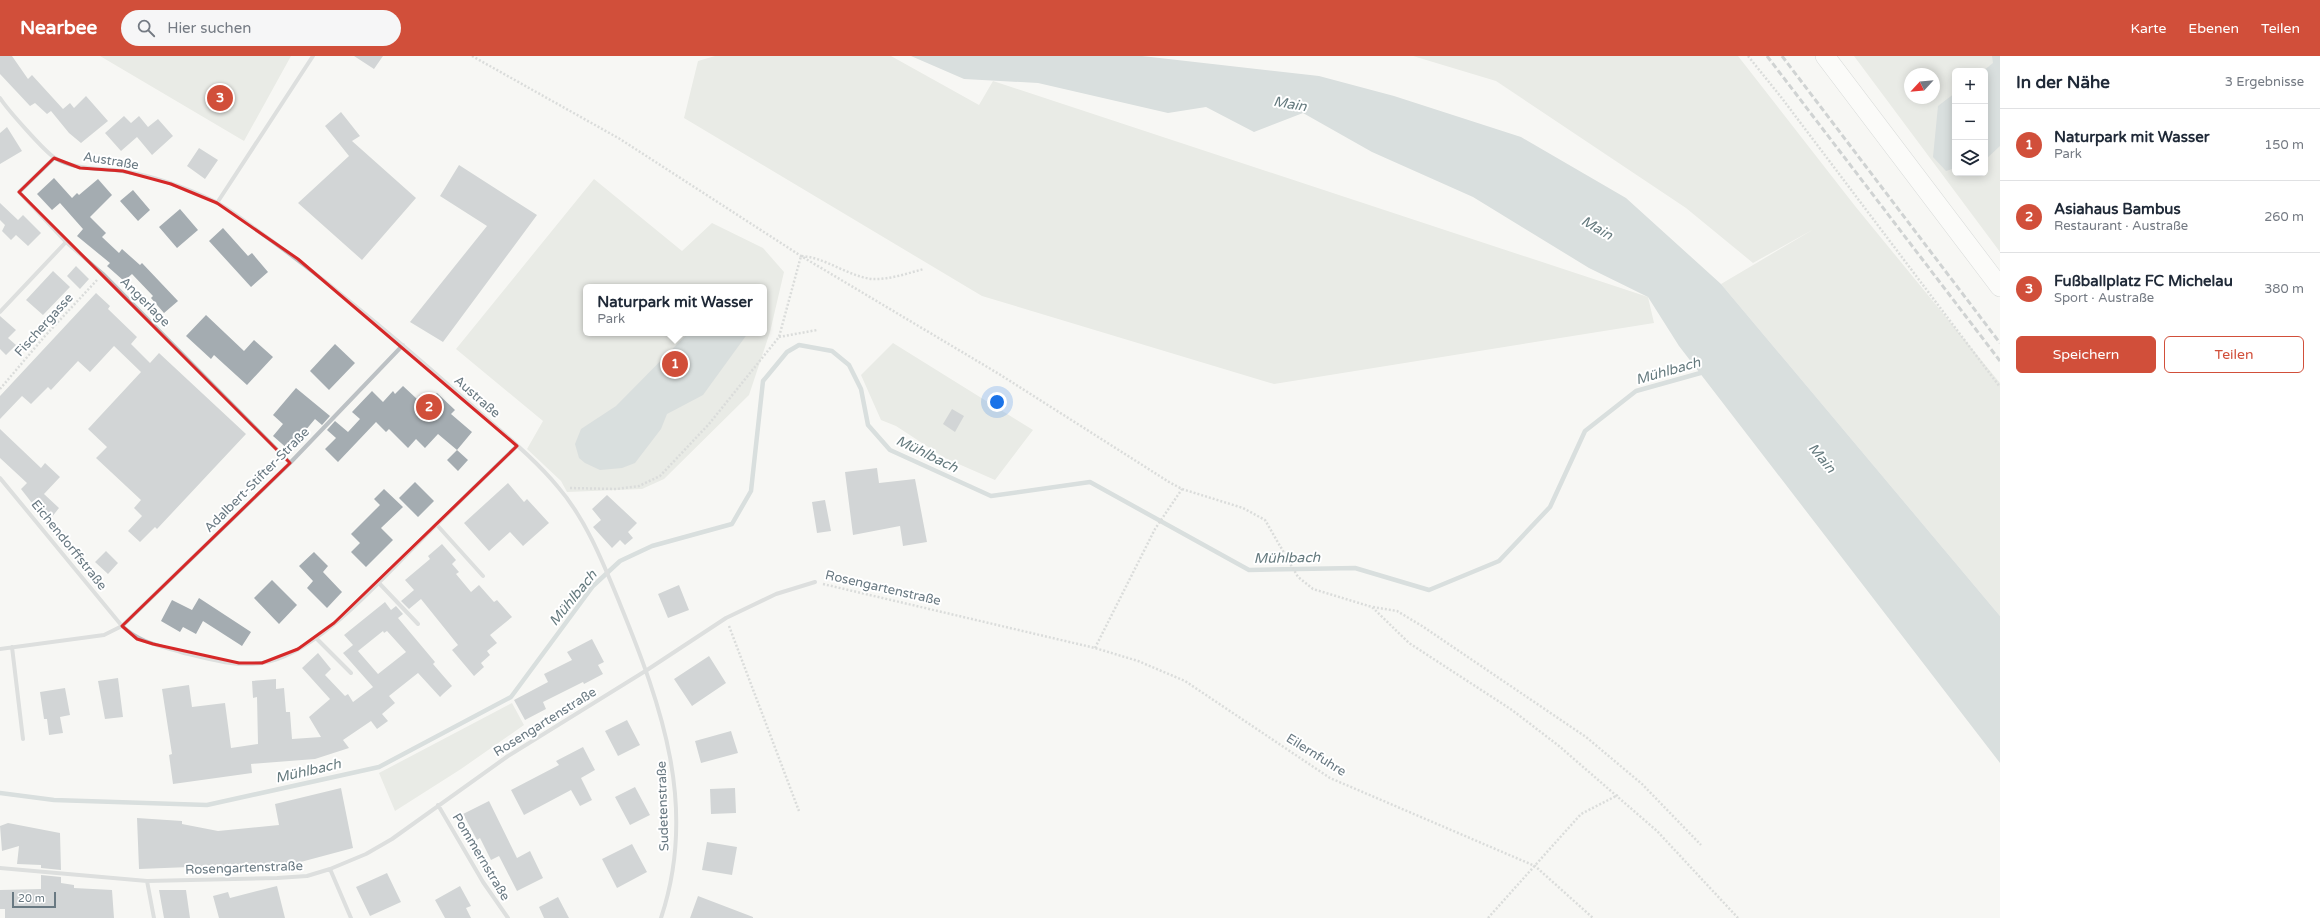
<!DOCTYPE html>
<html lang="de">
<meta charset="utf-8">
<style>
body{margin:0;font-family:"Varela Round",sans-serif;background:#f6f6f7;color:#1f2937}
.controls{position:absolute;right:12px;top:12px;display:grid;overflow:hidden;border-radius:6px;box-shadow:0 2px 10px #0003}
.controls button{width:36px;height:36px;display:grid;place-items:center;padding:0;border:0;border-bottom:1px solid #e0e1e3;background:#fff;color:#1f2937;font:20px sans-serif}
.compass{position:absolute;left:1904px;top:12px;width:36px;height:36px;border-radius:50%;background:#fff;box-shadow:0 2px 10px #0003;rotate:244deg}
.scale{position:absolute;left:12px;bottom:10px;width:44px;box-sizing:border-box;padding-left:4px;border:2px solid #697982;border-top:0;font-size:11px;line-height:14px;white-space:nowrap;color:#697982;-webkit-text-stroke:3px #fff;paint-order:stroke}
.you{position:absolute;left:997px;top:346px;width:14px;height:14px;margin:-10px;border:3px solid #fff;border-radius:50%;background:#1a73e8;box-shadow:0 0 0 6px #1a73e833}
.badge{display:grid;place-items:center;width:26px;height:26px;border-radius:50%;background:#d14f3a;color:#fff;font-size:13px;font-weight:700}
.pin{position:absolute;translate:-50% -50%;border:2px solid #fff;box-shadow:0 1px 4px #0006}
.popup{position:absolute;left:583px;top:228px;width:184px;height:52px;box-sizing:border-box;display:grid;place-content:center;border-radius:6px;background:#fff;filter:drop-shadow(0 1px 3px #0005);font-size:13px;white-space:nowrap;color:#747a83}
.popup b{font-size:15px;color:#1f2937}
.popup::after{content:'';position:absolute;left:50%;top:100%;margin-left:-8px;border:8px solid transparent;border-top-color:#fff}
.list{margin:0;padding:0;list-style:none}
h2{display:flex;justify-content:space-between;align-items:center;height:52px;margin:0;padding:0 16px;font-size:17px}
h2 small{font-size:13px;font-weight:400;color:#747a83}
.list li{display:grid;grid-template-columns:26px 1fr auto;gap:12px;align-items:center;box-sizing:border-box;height:72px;padding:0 16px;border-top:1px solid #e0e1e3}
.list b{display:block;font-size:15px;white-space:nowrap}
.list p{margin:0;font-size:13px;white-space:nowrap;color:#747a83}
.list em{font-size:13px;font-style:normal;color:#747a83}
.actions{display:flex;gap:8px;padding:12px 16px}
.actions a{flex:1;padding:9px 0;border:1px solid #d14f3a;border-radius:6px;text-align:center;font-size:14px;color:#d14f3a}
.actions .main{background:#d14f3a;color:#fff}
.icon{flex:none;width:22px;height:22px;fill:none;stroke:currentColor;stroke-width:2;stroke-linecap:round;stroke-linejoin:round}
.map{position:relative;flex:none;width:2000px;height:862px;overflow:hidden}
header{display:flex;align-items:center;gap:24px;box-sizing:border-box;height:56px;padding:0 20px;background:#d14f3a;color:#fff}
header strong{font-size:19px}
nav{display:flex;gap:22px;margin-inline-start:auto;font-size:14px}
.search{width:280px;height:36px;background:#f6f6f7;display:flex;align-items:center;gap:10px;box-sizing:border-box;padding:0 14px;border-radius:22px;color:#747a83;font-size:15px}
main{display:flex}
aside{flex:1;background:#fff}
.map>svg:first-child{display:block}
</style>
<header>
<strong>Nearbee</strong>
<div class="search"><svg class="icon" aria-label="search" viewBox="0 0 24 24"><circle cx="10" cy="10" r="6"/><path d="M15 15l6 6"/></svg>Hier suchen</div>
<nav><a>Karte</a><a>Ebenen</a><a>Teilen</a></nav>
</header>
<main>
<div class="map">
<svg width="2000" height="862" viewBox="0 0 2000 862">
<rect width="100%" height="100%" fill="#f7f7f4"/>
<path fill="#d7dbd4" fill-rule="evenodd" d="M100,0H291L244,85Z
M715,0H891L979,49L993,25L1648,241L1654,267L1274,328L982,240L684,62L698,5Z
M1413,0H1738L1855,150L2000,327V560L1721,228L1814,173L1753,207L1686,152L1496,25Z
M1854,0H2000V196ZM1955,15H1985V117H1955ZM1910,18H1934V42H1910Z
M594,123L682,195L712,167L763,192L784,216L770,276L749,339L664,423L642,433L567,436L561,425L527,393L543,365L456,293ZM586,231H764V277H586Z
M893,287L1033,374L995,424L945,402L896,370L881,364L861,319Z
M512,647L524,669L461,713L395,755L379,717Z"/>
<path fill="#b4c0c3" d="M911,0H1142L1319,20L1394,40L1521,81L1626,142L1721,228L2000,560V707L1679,290L1648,241L1589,212L1473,141L1372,96L1303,57L1254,76L1206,51L1168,57L1038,27L964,23Z
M1992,0H2000V90L1985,104V15H1983L1993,7Z
M1955,37V112L1946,115L1933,101L1938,50Z
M688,277H748L703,339L667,358L661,373L635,407L622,412L600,414L585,407L579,402L575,388L581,373L616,350Z"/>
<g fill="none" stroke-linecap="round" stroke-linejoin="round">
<path stroke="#b4c0c3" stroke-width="4.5" d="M0,737L54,744L207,749L379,711L511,641L593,530L620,505L652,490L732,468L751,435L763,325L787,296L799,289L832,295L849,309L861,333L868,369L890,394L991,440L1090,426L1249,514L1355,512L1429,534L1499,505L1550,451L1585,375L1636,335L1704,316"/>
</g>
<path fill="#a4acb1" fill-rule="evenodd" d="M0,0H12L28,23L32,19L63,53L70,47L74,52L86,40L108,65L81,87L69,77L51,55L47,58L35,47L30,50L0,18Z
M354,0H383L374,13Z
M341,56L360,80L352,85L416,142L362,204L298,147L349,100L325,70Z
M124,60L131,67L139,60L148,71L158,63L173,80L152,99L137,81L121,95L105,77Z
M7,71L22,95L0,108V77Z
M199,92L218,104L205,123L187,110Z
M459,109L537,159L443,286L410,266L487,170L440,140Z
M54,122L72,142L77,137L79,139L98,123L112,139L90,161L106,177L102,181L119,197L122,193L140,209L142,207L178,245L164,257L151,242L153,240L132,218L124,225L107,210L110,207L77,180L83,173L60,147L52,154L37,138Z
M133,134L150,154L138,165L120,145Z
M0,147L18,164L23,159L41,177L28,190L16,179L11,184L2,175L5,169L0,164Z
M180,153L198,174L177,192L159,171Z
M223,172L248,200L252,197L268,216L251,231L209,185Z
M76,210L89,223L80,233L67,220Z
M53,215L70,231L43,259L26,244Z
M96,237L110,250L108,253L137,281L131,288L150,307L159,297L246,378L157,473L155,471L140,486L128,475L142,460L134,452L141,444L96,402L107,391L88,373L141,316L114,290L90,316L78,305L51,334L48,331L31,348L22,340L0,363V340Z
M206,259L244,295L254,284L273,301L247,329L214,299L211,303L186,280Z
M0,260L16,274L8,282L16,289L6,299L0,293Z
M335,288L355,307L329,334L310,315Z
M403,330L417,343L420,339L428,346L437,337L455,354L451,358L472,376L457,394L438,378L425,392L416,383L408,392L389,373L386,376L376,366L338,406L325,393L336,382L327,374L335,365L348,376L360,363L352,356L372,335L383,346L393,335L395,338Z
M296,332L330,360L322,369L315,363L289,394L273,380L283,368L273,359Z
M952,353L964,360L955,376L943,368Z
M0,373L41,412L45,407L60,421L44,438L59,452L51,462L46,465L21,433L27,427L0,402Z
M457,394L468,404L458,415L447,404Z
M877,412L879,427L915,423L927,486L903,490L900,470L853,479L845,416Z
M415,426L434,445L418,461L399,442Z
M508,427L524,446L527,443L549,467L523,490L510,476L489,495L464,467Z
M384,433L403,451L381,472L393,484L366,511L351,496L360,487L351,478L380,449L374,443Z
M607,439L637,467L628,476L633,482L625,489L620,484L612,492L593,471L601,464L592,453Z
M825,444L831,475L817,477L812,446Z
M442,488L456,504L452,508L459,516L456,518L471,536L479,529L494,546L497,544L512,561L490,579L497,587L487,595L490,599L481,607L484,611L474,620L452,594L458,589L421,543L409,553L401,545L414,534L405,524L430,503L428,500Z
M106,495L118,507L108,518L95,506Z
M314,496L328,510L323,516L342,536L327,552L307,532L313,525L299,510Z
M272,524L297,549L279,568L254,542Z
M679,529L689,554L668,562L658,538Z
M199,542L251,576L242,590L203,565L196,578L183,571L180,576L161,565L172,544L192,554Z
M385,546L391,554L396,550L403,558L398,562L435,606L433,608L452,630L443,638L440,641L418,617L389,640L395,647L382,658L388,665L377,673L371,665L343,684L349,692L315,703L251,708L252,717L173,728L169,699L172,698L162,633L189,629L192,651L225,647L231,692L258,688L257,641L253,642L252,625L276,623V633L284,632L286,656H290L292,683L321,681L309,661L330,643L302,612L318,597L331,613L325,619L345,640L348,638L353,646L373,631L343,597L353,589L344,579ZM383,575L384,577L387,575L406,596L378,618L358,595Z
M592,583L604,606L598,609L603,618L584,628L583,626L543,646L546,653L525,664L514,644L548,626L544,618L572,604L567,596Z
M709,600L726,627L692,650L674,623Z
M118,622L123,661L105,663L98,625Z
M65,632L70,659L60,661L63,677L49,679L47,663H44L40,636Z
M627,664L640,689L618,700L605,675Z
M731,675L738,697L701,707L695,685Z
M583,691L595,714L581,722L592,744L580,750L571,734L524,759L511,734L559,709L556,705Z
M635,731L650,759L630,769L615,741Z
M341,732L353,792L282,811L229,815L228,810L189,813L190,811L139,813L137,762L182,765V768L218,775L279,769L275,748Z
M735,732L736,757L711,758L710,733Z
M489,745L517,802L530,795L543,822L517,835L499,800L491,804L480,782L477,784L463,758Z
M8,767L60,777L61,814L41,812V809L17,808L19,790L2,795L0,770Z
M707,786L737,791L732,819L702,814Z
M632,788L647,816L617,832L602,803Z
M387,817L401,846L370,860L356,831Z
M41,819L61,821V827L74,829V832L112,834L114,862H5V853H0V834L41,833Z
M277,830L285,862H219L213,840L228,836L230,842Z
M460,830L471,850L466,852L471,862H445L435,844Z
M159,834H186L190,862H164Z
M698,840L753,861V862H690Z
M558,841L569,862H544L539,851Z"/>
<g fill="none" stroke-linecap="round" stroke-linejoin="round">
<g stroke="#b0b6b8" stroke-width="20">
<path id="primary" d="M1825,0L2000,231"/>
</g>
<path stroke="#b7bbbc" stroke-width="2.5" stroke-dasharray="2 2" stroke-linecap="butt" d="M472,0L620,83L801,200L999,318L1169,426L1182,433L1243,452L1265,464L1298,521L1313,533L1372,551L1409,587L1512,654L1559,690L1657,775L1738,862
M1748,0L1781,41L2000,331
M779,281L817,274
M0,333L45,280L97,224
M570,432L617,433L639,430L660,420L709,368L779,281L801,200C825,201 847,220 872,223C889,224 908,217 924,213
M823,528L1095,592L1138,605L1185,625L1330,722L1535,810L1593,862
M1373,551L1397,555L1422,570L1586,681L1642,728L1701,789
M729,570L799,755
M1095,592L1155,473L1182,433
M1488,862L1581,758L1618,739"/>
<path stroke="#bcc1c4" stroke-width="4" d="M0,42C7,53 45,96 55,102C75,114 100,112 122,115C154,120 187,132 216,146C229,153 242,163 254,172C292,199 328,227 364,257C403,289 441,322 478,355C505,379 535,403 558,431C586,463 604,509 620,548C662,651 698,751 661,862
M54,102L19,136L66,186L103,218L290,407
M217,147L313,0
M0,256L66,186
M0,422L122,570L290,407L403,289
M437,469L483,520
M378,526L418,568
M316,582L351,617
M12,591L23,683
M0,593L104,579L122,570C140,587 161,590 184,597C208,603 237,611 262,607C316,599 380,524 418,487C451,454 484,422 517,390
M438,749L483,826L508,862
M0,812L147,825L277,822L307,820L330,813L366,798L392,783L508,700L647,614L726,562L776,538L815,526
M330,813L351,862
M147,825L154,862"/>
<use href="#primary" stroke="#fff" stroke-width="19"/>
<path stroke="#9fa6aa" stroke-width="3" stroke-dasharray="6 3" stroke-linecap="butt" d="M1767,0L2000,305
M1782,0L2000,287"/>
</g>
<path d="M0 0H2000V862H0ZM54,102L80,112L123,115L171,128L217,147L298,203L517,390L334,567L298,593L262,607H239L153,588L137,583L122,570L290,407L19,136Z" fill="#f7f7f4" fill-opacity=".55" fill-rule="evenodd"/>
<path fill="none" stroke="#d62828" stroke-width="3" stroke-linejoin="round" d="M54,102L80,112L123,115L171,128L217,147L298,203L517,390L334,567L298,593L262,607H239L153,588L137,583L122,570L290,407L19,136Z"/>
<g text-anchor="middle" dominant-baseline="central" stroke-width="4" stroke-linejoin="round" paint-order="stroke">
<g font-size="13" fill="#697982" stroke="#fff">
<text transform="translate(111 105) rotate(9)">Austraße</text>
<text transform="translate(145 246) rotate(45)">Angerlage</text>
<text transform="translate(44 269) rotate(-48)">Fischergasse</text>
<text transform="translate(477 341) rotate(41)">Austraße</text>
<text transform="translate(257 424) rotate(-45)">Adalbert-Stifter-Straße</text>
<text transform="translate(69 489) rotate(51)">Eichendorffstraße</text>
<text transform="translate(883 532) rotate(13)">Rosengartenstraße</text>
<text transform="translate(545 666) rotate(-32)">Rosengartenstraße</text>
<text transform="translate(1316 699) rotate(32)">Eilernfuhre</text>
<text transform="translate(663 750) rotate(-92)">Sudetenstraße</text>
<text transform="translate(481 801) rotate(59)">Pommernstraße</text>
<text transform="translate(244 812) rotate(-2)">Rosengartenstraße</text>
</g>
<g font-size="14" font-style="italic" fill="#657a7e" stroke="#fff">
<text transform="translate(1290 48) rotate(10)">Main</text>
<text transform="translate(1597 172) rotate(30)">Main</text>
<text transform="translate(1668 315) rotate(-16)">Mühlbach</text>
<text transform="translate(927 398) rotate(26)">Mühlbach</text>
<text transform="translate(1822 402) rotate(50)">Main</text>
<text transform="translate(1287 502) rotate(-1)">Mühlbach</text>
<text transform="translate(573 542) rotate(-51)">Mühlbach</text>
<text transform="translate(308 715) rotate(-13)">Mühlbach</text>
</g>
</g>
</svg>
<div class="controls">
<button>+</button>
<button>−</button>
<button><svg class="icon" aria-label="layers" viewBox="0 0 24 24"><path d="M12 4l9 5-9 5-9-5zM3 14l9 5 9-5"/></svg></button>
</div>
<svg class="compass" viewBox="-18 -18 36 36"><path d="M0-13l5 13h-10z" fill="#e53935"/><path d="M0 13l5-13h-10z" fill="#747a83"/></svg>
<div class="scale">20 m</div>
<div class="you"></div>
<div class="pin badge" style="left:675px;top:308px">1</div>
<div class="popup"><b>Naturpark mit Wasser</b>Park</div>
<div class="pin badge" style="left:429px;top:351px">2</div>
<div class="pin badge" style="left:220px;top:42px">3</div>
</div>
<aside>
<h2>In der Nähe<small>3 Ergebnisse</small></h2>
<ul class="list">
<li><span class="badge">1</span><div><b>Naturpark mit Wasser</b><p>Park</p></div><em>150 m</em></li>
<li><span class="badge">2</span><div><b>Asiahaus Bambus</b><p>Restaurant · Austraße</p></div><em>260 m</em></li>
<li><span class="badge">3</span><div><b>Fußballplatz FC Michelau</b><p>Sport · Austraße</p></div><em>380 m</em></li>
</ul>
<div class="actions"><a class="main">Speichern</a><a>Teilen</a></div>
</aside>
</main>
